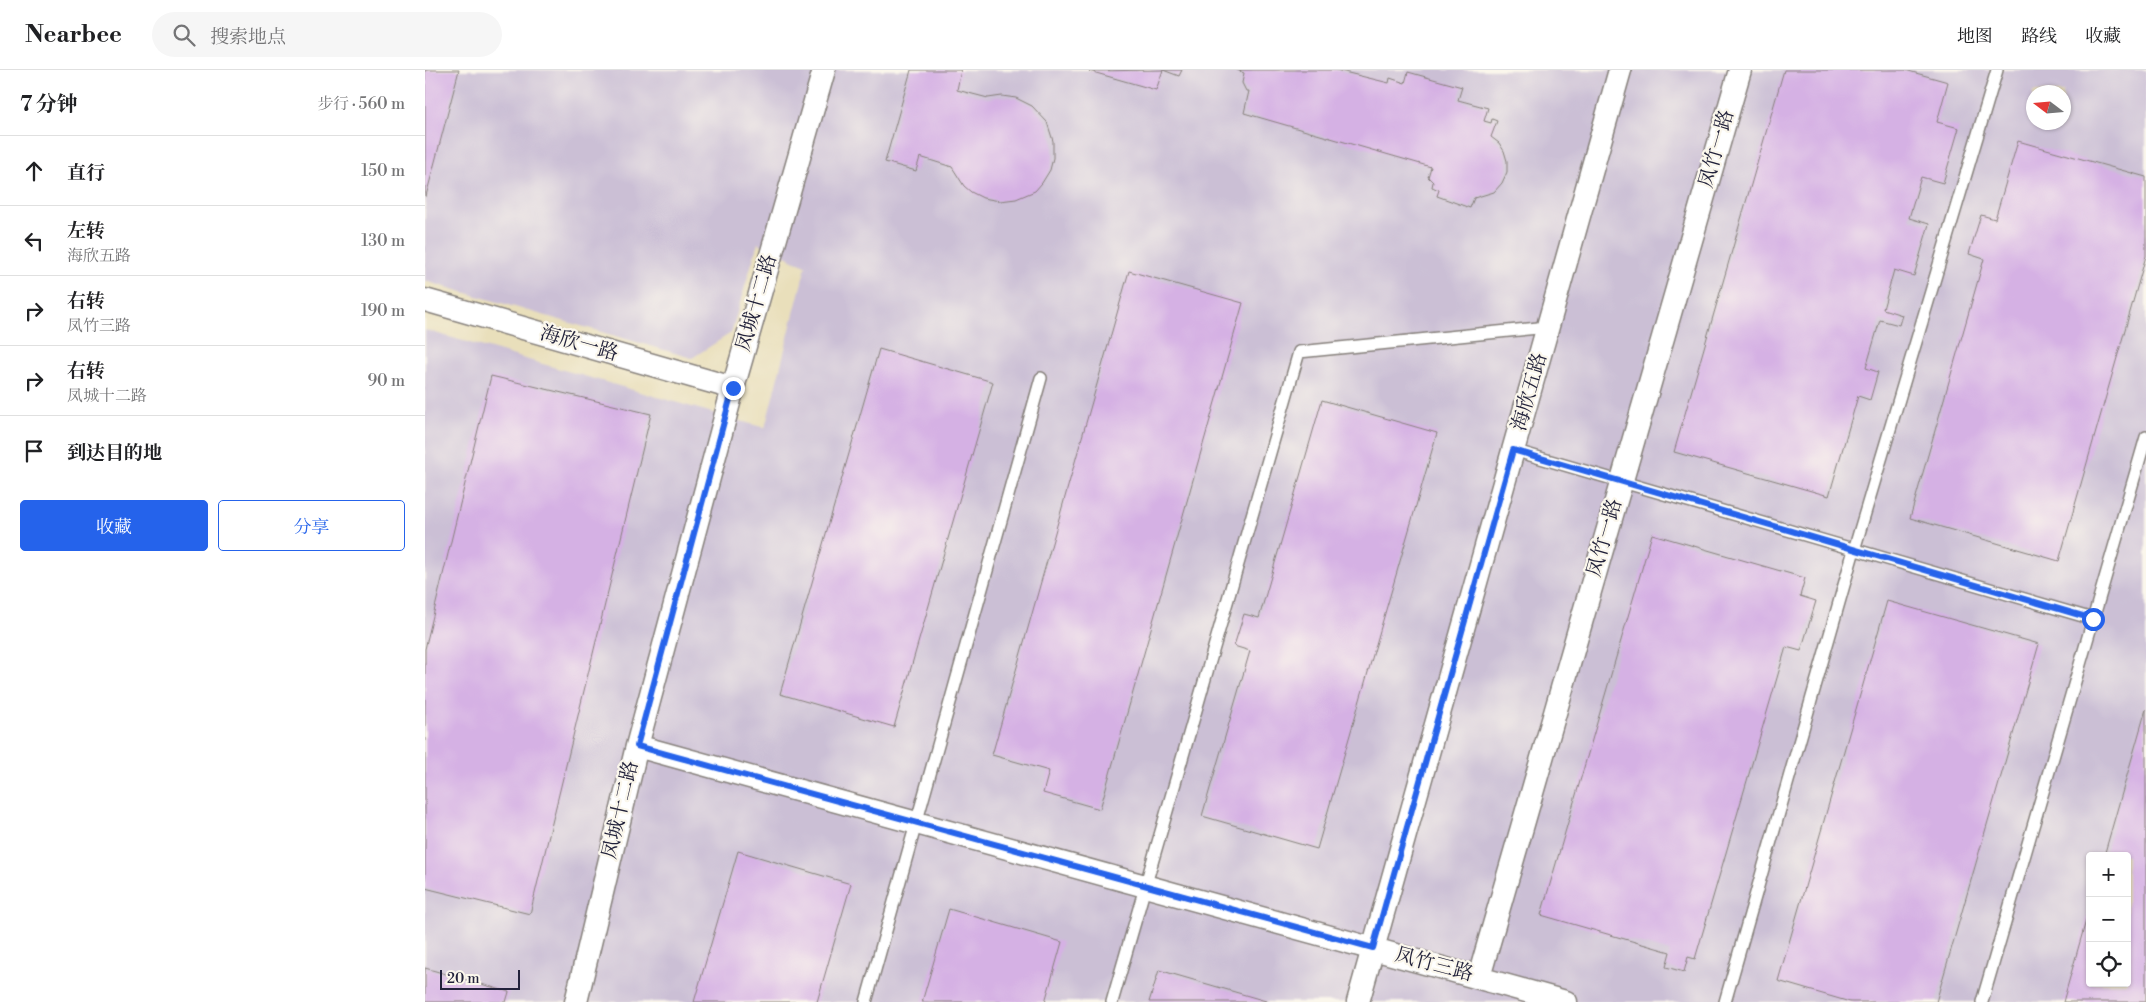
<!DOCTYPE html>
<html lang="zh">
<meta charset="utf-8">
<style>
body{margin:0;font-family:"Libre Bodoni","Noto Serif SC",serif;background:#f6f6f6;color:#202124}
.controls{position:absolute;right:15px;bottom:15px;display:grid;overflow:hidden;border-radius:5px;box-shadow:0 1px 4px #0004}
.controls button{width:45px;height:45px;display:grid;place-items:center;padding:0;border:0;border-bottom:1px solid #e0e0e0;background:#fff;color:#202124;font:25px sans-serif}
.compass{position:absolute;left:1601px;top:15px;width:45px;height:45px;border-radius:50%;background:#fff;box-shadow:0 1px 4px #0004;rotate:286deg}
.scale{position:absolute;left:15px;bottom:12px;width:80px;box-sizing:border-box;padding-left:5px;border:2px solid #22223b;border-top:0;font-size:14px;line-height:18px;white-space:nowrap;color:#22223b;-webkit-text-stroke:4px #fbf7ec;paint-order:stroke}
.stop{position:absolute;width:15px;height:15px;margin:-11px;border:4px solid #2563eb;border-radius:50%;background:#fff}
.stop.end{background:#2563eb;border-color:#fff;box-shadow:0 1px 5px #0008}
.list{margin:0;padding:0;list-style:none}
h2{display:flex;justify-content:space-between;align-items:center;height:65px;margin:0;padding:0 20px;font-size:21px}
h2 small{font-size:16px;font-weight:400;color:#757577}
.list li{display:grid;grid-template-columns:32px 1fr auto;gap:15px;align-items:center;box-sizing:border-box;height:70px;padding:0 20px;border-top:1px solid #e0e0e0}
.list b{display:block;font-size:19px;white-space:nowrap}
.list p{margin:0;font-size:16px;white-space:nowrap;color:#757577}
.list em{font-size:16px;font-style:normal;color:#757577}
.actions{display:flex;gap:10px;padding:15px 20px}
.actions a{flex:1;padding:11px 0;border:1px solid #2563eb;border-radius:5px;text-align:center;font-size:18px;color:#2563eb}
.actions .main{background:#2563eb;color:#fff}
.icon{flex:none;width:28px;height:28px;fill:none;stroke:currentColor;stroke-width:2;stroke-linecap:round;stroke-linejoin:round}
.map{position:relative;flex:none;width:1721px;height:932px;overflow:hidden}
header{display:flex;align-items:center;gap:30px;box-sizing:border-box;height:70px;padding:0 25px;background:#fff;border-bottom:1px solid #e0e0e0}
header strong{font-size:24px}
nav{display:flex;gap:28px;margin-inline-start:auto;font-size:18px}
.search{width:350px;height:45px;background:#f6f6f6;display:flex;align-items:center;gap:12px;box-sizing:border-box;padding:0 18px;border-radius:28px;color:#757577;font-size:19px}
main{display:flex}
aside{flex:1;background:#fff}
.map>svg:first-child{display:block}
</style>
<header>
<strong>Nearbee</strong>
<div class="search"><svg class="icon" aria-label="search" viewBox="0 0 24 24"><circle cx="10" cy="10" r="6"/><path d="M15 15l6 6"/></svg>搜索地点</div>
<nav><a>地图</a><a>路线</a><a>收藏</a></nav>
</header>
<main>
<aside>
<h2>7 分钟<small>步行 · 560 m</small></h2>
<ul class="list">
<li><svg class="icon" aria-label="ahead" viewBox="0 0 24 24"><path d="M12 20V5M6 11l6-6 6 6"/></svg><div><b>直行</b></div><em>150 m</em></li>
<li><svg class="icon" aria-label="left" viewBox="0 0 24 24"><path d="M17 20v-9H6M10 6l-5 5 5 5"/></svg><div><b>左转</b><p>海欣五路</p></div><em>130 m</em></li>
<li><svg class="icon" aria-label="right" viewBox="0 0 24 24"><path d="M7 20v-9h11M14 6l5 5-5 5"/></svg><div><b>右转</b><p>凤竹三路</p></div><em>190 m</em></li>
<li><svg class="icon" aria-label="right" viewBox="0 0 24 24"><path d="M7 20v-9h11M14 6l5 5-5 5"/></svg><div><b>右转</b><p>凤城十二路</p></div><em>90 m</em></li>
<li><svg class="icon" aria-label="arrive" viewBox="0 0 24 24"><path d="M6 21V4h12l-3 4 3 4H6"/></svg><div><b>到达目的地</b></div></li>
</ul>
<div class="actions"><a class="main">收藏</a><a>分享</a></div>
</aside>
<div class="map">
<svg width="1721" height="932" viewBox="0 0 1721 932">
<rect width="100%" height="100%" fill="#fbf7ec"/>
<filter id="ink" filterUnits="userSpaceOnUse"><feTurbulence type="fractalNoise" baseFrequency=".02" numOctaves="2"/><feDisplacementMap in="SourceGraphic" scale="10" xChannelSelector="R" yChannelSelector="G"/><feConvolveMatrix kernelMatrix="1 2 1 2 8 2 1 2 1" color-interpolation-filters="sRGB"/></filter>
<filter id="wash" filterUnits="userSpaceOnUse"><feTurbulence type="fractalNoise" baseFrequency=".0096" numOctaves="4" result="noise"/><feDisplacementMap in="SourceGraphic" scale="20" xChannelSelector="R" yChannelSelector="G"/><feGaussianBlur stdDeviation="1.12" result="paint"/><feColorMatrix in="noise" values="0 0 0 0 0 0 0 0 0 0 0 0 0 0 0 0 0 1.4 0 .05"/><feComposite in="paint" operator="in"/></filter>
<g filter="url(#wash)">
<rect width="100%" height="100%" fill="#e9dfbb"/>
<path fill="#cbbfd5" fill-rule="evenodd" d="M0,0H1721V932H0V260L340,358L381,196L333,173L306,263L267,288L0,211ZM1608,22H1638V52H1608ZM1665,786H1702V913H1665Z"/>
<g id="blocks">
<path fill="#d5b1e4" d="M0,0H34L1,126H0Z
M486,0H536L532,20L563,28L577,26L591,28L607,36L622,52L628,71V88L625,100L617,113L610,121L591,129L575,131L558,128L546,122L539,116L527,97L495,87L491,101L460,92Z
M738,0H757L754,6L738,0L731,20L664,1Z
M812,0H911L964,13L965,8L980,13L983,2L1037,17L1033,30L1063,38L1059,51L1066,53L1067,49L1072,51L1066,67L1074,73L1079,81L1082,91V102L1077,113L1069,122L1049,128L1045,138L1012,126L1014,120L1007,117L1008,112L1003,107L1006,97L819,43L824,21H821L817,13L819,3Z
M1359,0H1480L1523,12L1512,52L1534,58L1518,113L1496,107L1484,148L1504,154L1489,206L1469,200L1458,239L1477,245L1474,255L1455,250L1441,298L1453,302L1445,330L1433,326L1404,426L1249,382Z
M1593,71L1721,107V186L1634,491L1485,448L1559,189L1544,184L1556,145L1570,149Z
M704,201L818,233L675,739L618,723L624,701L567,685Z
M454,279L568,312L469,657L355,624Z
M66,306L226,344L105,844L0,818V579Z
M897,330L1012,363L892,779L777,746L825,581L809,576L819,544L834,548Z
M1227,464L1380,508L1375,526L1391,531L1376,581L1361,577L1270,889L1263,887L1259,902L1241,897L1245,882L1116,845Z
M1462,531L1614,574L1511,932H1425L1353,911Z
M1721,639V932H1638L1664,840L1665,913H1702V786H1679Z
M313,781L426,814L392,932H269Z
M524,839L637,872L620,932H497Z
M0,898L84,922L81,932H0Z
M734,900L841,931V932H724Z"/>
</g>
</g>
<g filter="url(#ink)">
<use href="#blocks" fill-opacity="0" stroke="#86807b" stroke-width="1"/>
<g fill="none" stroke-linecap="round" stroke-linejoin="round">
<g stroke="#86807b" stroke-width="14">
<path id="lane" d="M1088,380L1668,549
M441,932L616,308
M687,932L874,282L1123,257
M1300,932L1429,480L1572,0
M1557,932L1721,367"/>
</g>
<g stroke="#86807b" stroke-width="25">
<path id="street" d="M0,230L308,318
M212,676L1141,932
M1054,907L1315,0
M151,932L212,676L308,318L399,0
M933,932L1195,0"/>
</g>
<use href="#lane" stroke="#fff" stroke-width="11"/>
<use href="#street" stroke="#fff" stroke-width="22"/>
</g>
</g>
<g fill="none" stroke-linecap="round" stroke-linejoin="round" filter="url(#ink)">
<path stroke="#2563eb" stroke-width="6" d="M308,318L212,676L948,878L1088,380L1668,549"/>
</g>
<g text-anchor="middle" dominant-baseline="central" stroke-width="4.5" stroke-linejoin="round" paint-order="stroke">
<g font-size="20" fill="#22223b" stroke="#fbf7ec">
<text transform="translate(1292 79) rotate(-74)">凤竹一路</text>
<text transform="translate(332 233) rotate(-74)">凤城十二路</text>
<text transform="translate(154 274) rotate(16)">海欣一路</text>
<text transform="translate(1105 322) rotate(-74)">海欣五路</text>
<text transform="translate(1180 468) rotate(-74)">凤竹一路</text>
<text transform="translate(196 740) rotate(-77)">凤城十二路</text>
<text transform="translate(1009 895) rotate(15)">凤竹三路</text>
</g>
</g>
</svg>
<div class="controls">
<button>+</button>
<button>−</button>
<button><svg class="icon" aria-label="locate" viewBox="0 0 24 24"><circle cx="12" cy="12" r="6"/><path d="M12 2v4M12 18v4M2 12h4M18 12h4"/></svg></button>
</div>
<svg class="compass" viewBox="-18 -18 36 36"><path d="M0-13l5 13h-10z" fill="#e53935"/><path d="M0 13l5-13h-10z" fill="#757577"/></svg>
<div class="scale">20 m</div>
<div class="stop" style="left:1668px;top:549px"></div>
<div class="stop end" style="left:308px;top:318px"></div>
</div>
</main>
